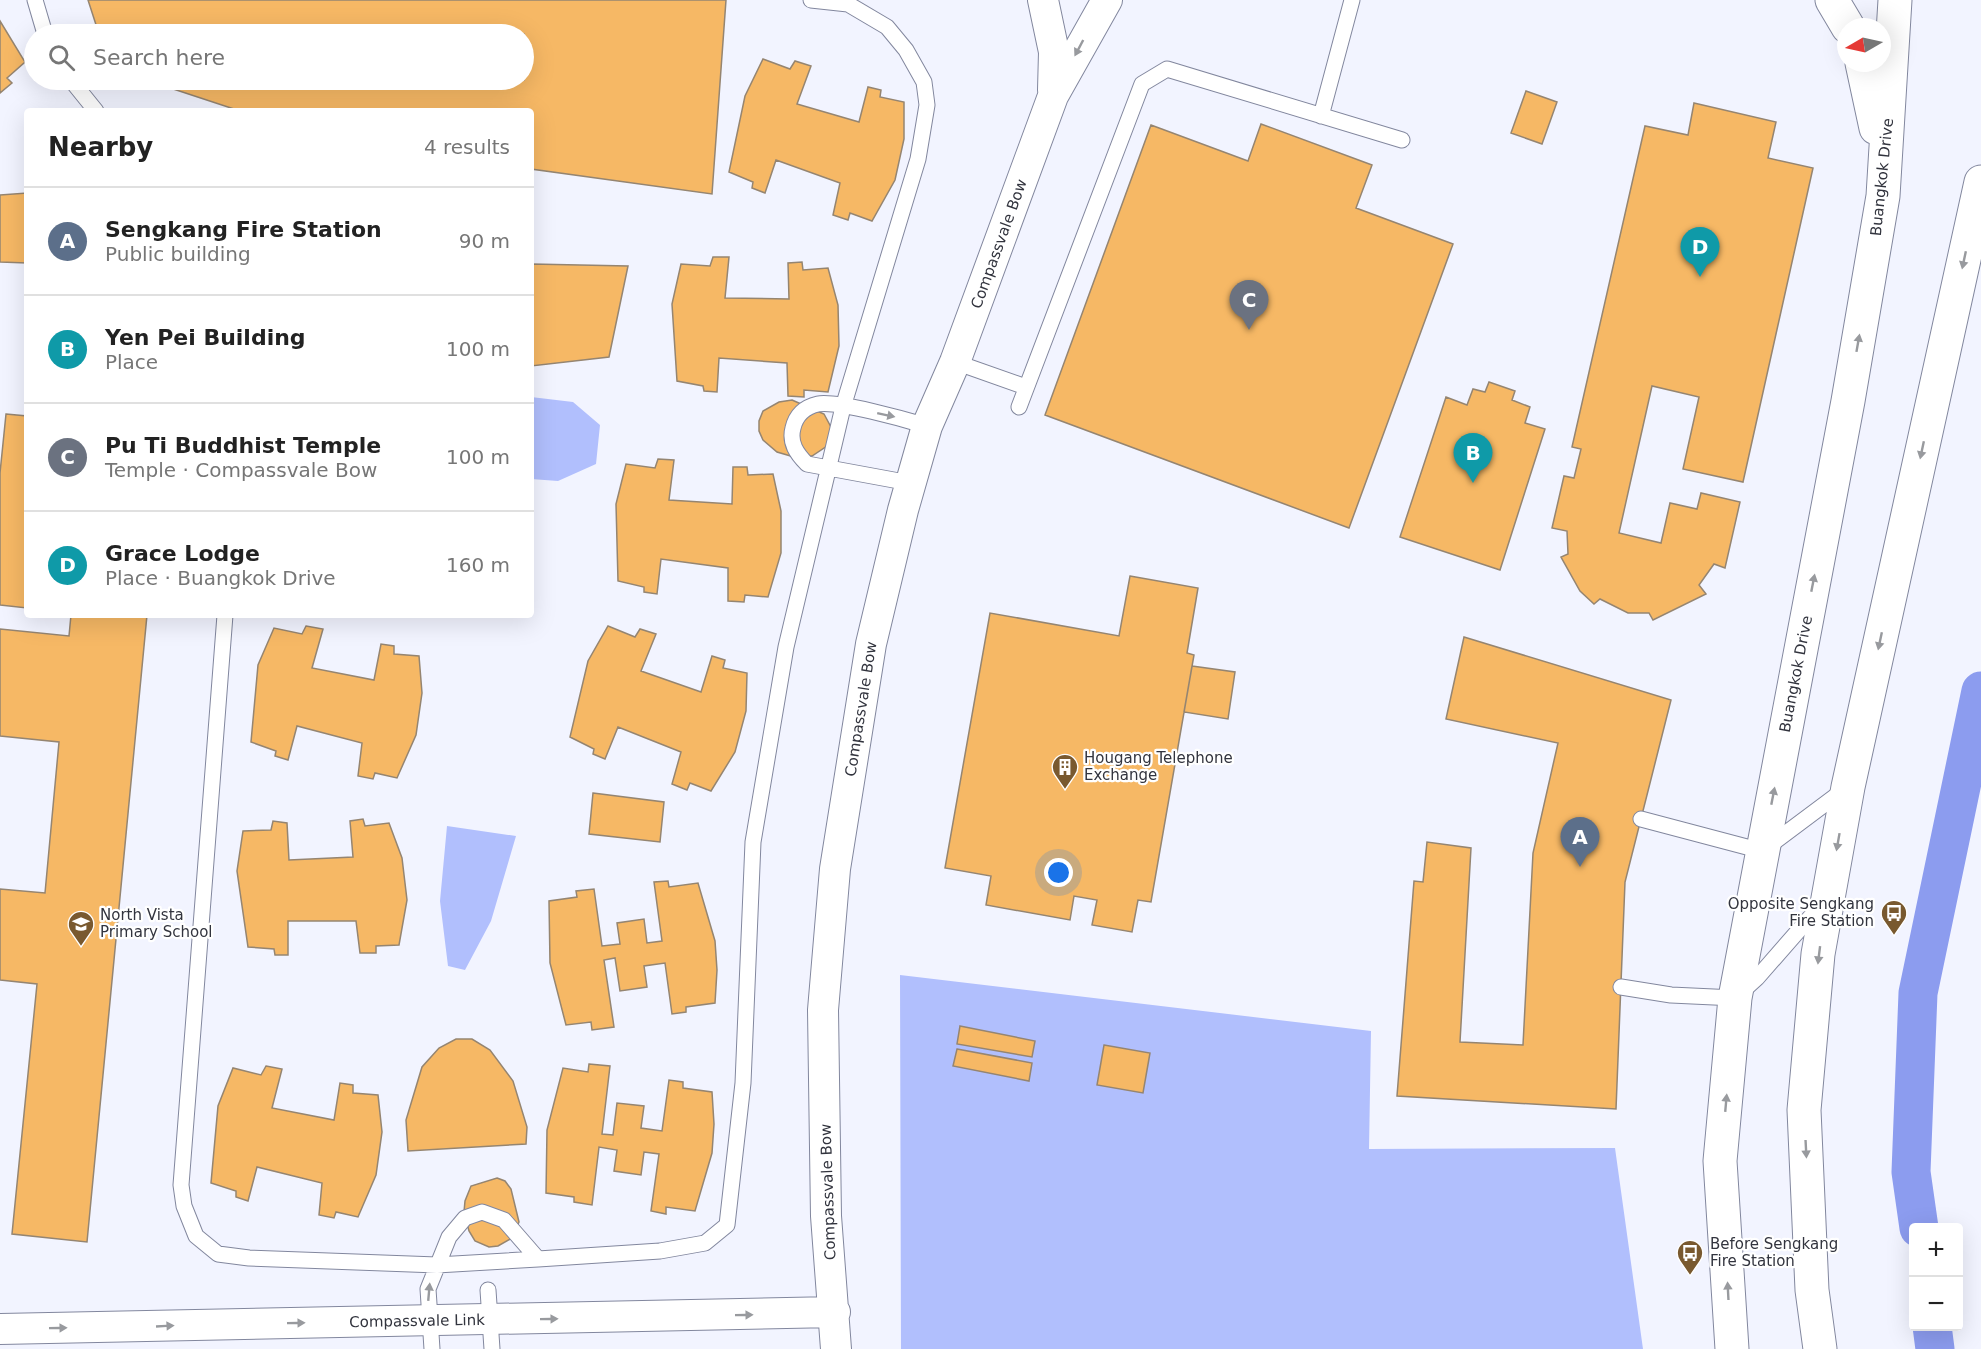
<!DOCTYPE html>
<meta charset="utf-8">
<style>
body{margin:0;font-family:"DejaVu Sans",sans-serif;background:#f2f2f2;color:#222}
.controls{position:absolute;right:18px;bottom:18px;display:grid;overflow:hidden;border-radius:6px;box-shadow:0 6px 24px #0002}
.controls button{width:54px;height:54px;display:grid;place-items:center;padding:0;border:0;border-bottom:2px solid #e0e0e0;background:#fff;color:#222;font:30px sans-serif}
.compass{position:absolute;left:1837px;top:18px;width:54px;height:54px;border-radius:50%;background:#fff;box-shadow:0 6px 24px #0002;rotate:261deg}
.you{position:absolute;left:1059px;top:873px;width:21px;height:21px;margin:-15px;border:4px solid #fff;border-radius:50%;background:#1a73e8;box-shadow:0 0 0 9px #1a73e833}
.badge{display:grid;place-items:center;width:39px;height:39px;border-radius:50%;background:#79592f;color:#fff;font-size:20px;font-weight:700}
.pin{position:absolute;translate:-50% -50px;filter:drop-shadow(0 2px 3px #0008)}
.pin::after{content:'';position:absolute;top:32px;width:21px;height:18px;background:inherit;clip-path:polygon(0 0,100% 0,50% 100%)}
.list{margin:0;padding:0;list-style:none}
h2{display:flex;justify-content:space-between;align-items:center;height:78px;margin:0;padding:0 24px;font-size:26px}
h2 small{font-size:20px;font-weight:400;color:#767676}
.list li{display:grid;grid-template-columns:39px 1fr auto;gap:18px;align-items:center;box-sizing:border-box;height:108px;padding:0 24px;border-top:2px solid #e0e0e0}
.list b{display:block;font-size:22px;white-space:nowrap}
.list p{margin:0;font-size:20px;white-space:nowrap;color:#767676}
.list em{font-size:20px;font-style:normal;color:#767676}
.icon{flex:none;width:33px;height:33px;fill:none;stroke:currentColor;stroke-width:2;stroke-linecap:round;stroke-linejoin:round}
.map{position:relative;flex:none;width:1981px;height:1349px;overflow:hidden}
.search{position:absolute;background:#fff;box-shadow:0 6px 24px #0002;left:24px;top:24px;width:510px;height:66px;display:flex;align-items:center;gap:15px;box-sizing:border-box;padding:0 21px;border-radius:33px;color:#767676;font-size:22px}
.panel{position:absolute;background:#fff;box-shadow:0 6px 24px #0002;left:24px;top:108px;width:510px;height:510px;border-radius:6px}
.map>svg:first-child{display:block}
</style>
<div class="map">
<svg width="1981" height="1349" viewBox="0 0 1981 1349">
<rect width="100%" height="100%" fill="#f2f4ff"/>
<path fill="#b1bffd" d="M531,397L573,402L600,425L596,464L558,481L531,479Z
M447,826L516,836L491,921L465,970L448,966L440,901Z
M900,975L1371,1031L1369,1149L1615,1148L1643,1349H901Z"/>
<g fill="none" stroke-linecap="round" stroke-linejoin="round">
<path stroke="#8c9cef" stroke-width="39" d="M1919,1228L1911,1172L1918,993L1981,691
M1932,1326L1935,1349"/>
</g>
<path fill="#f6b865" stroke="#958571" stroke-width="1.5" d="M88,0H726L712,194L531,169V111H240L146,80H524V34H99Z
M0,21L25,62L7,78L12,83L0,93Z
M763,59L790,69L795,61L811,66L797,104L859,122L868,87L881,90L880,97L904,102V139L895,180L872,221L850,213L848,220L833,215L840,183L776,160L765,193L752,188L753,182L729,172L745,96Z
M1526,91L1557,102L1542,144L1511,133Z
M1694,103L1776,122L1768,158L1813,168L1743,482L1683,469L1699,397L1652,386L1619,533L1661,543L1670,503L1697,509L1701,493L1740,502L1725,568L1714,564L1699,585L1706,594L1653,620L1649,613H1628L1600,599L1594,604L1580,591L1561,557L1568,554L1567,531L1552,528L1564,476L1574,478L1581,449L1572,447L1645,126L1688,135Z
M1261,124L1372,165L1356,208L1453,244L1349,528L1045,415L1151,125L1248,161Z
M27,193V263L0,262V195Z
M713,257H729L725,298L789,299L788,263L802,262L803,270L828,268L838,305L839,346L828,392L804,390V397L788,396L787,363L719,358L717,392L704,391L703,386L677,381L672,304L681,264L710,266Z
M531,264L628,266L609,357L531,366Z
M1489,382L1515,391L1512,400L1530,407L1525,423L1545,429L1500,570L1400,537L1446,397L1467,405L1473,389L1485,392Z
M792,400L824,414L832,429L827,446L812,456L794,457L777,452L763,440L759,431V421L763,411L779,402Z
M6,414L27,416V608L0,605V473Z
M658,459L674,460L669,500L732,504L733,467H747L748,475L773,474L781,511V553L768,597L745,595L744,602L728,601V568L661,559L657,594L644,592V587L618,581L616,504L626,464L655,468Z
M1130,576L1198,588L1187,653L1194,655L1151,902L1138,900L1132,932L1092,925L1097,900L1074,896L1070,920L986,905L991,876L945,868L990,613L1119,636Z
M71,615H147L87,1242L12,1234L37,984L0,980V889L45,893L59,742L0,736V629L69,636Z
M306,626L323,629L312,668L374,680L381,644L394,646V654L419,656L422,693L416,735L397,778L375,773L373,779L358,776L362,743L297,726L288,760L275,756L276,751L251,742L258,665L274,628L302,634Z
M608,626L635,637L640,629L656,634L641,671L701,692L712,656L725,660L723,668L747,673L746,711L735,752L711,791L690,783L687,790L672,784L681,752L618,727L605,759L593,754L594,749L570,737L588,661Z
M1464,637L1671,700L1625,882L1616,1109L1397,1096L1414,881L1423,882L1427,842L1471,848L1460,1042L1523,1045L1533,853L1558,743L1446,719Z
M1192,666L1235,672L1228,719L1184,712Z
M593,793L664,802L660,842L589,834Z
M363,819L365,826L389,823L402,858L407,900L399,945L376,946V953H360L356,921H288V955H275L274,949L248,947L237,871L243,831L271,830L273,821L287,823L289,860L353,857L350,821Z
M668,881L669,887L698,883L715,941L717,970L715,1003L686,1007V1012L672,1014L665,963L644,966L647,987L620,991L615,958L604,960L614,1027L592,1030L591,1022L566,1025L550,963L549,901L577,897L576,891L594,889L602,946L620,944L617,923L644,919L647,943L662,941L654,882Z
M960,1026L1035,1041L1032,1057L957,1044Z
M456,1039H472L490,1050L513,1081L527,1127L526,1144L408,1151L406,1120L422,1067L439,1048Z
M1104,1045L1150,1053L1143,1093L1097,1085Z
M957,1049L1032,1063L1029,1081L953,1066Z
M589,1064L610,1066L602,1134L613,1135L617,1103L644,1106L641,1128L662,1131L669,1080L683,1082V1088L712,1092L714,1124L712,1153L695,1211L666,1207V1214L651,1211L659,1154L644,1152L641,1175L614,1171L617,1150L599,1147L592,1205L574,1202V1197L546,1193L547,1130L563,1068L588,1072Z
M266,1066L282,1069L272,1108L334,1120L340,1083L353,1085V1093L378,1095L382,1132L376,1175L358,1217L336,1212L334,1218L319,1215L322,1183L257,1167L248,1201L236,1197V1191L211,1183L218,1106L233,1068L261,1075Z
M497,1178L505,1181L511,1189L519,1222L512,1238L498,1246L489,1247L475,1241L469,1231L464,1212L465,1201L471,1186Z"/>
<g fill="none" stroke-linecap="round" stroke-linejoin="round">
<g stroke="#82879e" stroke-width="17">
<path id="lane" d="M35,0L45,34
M71,80L96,111
M1321,116L1352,0
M955,362L1026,387
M1019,407L1142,84L1167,69L1402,140
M910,483L807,464C797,454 789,443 793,428C796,415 805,407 818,404C836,400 907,420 927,426
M225,615L181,1185L184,1206L196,1236L218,1254L249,1258L437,1265L538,1259
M1641,819L1762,851L1845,789
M1621,987L1671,995L1735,998L1757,978L1820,906
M488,1290L492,1349
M432,1349L428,1289L449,1237L465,1218L482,1212L504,1220L538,1259L660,1251L705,1243L727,1225L743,1083L753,842L786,647L843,407L918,159L927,105L924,82L906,50L887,27L848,4L811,0"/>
</g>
<g stroke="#82879e" stroke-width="32">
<path id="street" d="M1043,0L1054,52L1053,90
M0,1329L835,1312
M836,1349L826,1216L823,1010L835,869L871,644L903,510L927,426L955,362L1053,96L1107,0"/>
</g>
<g stroke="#82879e" stroke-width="35">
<path id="primary" d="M1832,0L1848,27
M1862,63L1876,128
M1732,1349L1720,1161L1735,998L1848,401L1883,196L1895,0
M1820,1349L1812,1290L1804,1110L1818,954L1848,787L1981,182"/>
</g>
<use href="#lane" stroke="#fff" stroke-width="15"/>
<use href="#street" stroke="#fff" stroke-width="30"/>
<use href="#primary" stroke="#fff" stroke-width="33"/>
</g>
<defs><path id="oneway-solid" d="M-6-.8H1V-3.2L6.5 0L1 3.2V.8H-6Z" transform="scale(1.5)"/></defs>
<g fill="#989a9e">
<use href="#oneway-solid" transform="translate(1079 48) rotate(118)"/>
<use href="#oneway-solid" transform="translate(1964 260) rotate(102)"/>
<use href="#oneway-solid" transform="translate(1858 343) rotate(-80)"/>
<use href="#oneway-solid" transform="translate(886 415) rotate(12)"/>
<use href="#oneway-solid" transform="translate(1922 450) rotate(102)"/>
<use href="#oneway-solid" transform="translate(1813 583) rotate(-79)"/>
<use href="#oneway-solid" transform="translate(1880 641) rotate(102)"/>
<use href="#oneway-solid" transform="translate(1773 796) rotate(-79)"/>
<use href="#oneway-solid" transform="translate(1838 842) rotate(100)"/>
<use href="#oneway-solid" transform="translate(1819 955) rotate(97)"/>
<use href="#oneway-solid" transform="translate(1726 1103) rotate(-85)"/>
<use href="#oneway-solid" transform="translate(1806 1149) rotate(87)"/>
<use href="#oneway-solid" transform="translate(1728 1291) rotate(-93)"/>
<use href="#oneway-solid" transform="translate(429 1292) rotate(-85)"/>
<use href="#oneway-solid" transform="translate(744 1315) rotate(-1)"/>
<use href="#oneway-solid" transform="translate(549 1319) rotate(-1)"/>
<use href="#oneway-solid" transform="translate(296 1323) rotate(-1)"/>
<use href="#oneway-solid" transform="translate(165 1326) rotate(-3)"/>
<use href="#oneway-solid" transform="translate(58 1328) rotate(-1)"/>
</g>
<defs>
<g id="building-pin" transform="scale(1.35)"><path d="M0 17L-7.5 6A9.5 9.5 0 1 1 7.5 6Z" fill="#79592f" stroke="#fff"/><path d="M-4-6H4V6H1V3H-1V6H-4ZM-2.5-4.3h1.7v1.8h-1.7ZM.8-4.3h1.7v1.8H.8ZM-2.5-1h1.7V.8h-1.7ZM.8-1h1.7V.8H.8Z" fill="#fff"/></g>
<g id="bus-pin" transform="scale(1.35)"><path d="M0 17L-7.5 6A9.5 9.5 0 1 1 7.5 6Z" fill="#79592f" stroke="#fff"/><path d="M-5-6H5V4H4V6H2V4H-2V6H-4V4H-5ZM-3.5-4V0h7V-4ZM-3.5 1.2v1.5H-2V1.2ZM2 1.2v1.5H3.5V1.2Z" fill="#fff"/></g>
<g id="school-pin" transform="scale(1.35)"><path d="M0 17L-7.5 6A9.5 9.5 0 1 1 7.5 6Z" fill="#79592f" stroke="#fff"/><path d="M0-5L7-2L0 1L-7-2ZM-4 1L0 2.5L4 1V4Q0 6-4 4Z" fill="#fff"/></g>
</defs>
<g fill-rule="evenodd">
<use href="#building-pin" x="1065" y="767"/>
<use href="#bus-pin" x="1894" y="913"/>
<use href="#school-pin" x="81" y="924"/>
<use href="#bus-pin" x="1690" y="1253"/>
</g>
<g text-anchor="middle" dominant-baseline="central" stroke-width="4.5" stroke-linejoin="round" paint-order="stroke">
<g font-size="15" fill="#32343e" stroke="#fff">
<text transform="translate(1882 177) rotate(-84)">Buangkok Drive</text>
<text transform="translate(999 244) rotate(-70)">Compassvale Bow</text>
<text transform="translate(1796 674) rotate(-79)">Buangkok Drive</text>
<text transform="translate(861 709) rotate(-81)">Compassvale Bow</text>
<text transform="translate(828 1192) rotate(-92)">Compassvale Bow</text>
<text transform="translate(417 1321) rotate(-1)">Compassvale Link</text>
</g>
<g font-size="15" fill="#32343e" stroke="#fff" text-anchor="start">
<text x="1084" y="758">Hougang Telephone<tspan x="1084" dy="17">Exchange</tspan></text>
<text x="1874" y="904" text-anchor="end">Opposite Sengkang<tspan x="1874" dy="17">Fire Station</tspan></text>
<text x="100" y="915">North Vista<tspan x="100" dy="17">Primary School</tspan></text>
<text x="1710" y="1244">Before Sengkang<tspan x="1710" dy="17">Fire Station</tspan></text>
</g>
</g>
</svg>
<div class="controls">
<button>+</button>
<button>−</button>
</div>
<svg class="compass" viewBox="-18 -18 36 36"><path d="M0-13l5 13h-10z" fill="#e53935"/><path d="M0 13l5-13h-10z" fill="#767676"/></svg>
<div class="you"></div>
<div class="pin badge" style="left:1580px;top:867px;background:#5c6f8a">A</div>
<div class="pin badge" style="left:1473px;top:483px;background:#0f9aa8">B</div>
<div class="pin badge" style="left:1249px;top:330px;background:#6b7280">C</div>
<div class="pin badge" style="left:1700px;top:277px;background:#0f9aa8">D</div>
<div class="search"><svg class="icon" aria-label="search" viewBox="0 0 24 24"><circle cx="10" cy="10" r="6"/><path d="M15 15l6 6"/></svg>Search here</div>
<section class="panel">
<h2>Nearby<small>4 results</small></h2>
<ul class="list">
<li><span class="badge" style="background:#5c6f8a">A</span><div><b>Sengkang Fire Station</b><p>Public building</p></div><em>90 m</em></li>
<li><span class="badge" style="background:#0f9aa8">B</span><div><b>Yen Pei Building</b><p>Place</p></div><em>100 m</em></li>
<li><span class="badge" style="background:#6b7280">C</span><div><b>Pu Ti Buddhist Temple</b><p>Temple · Compassvale Bow</p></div><em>100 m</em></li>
<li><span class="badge" style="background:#0f9aa8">D</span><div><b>Grace Lodge</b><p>Place · Buangkok Drive</p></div><em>160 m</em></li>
</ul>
</section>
</div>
